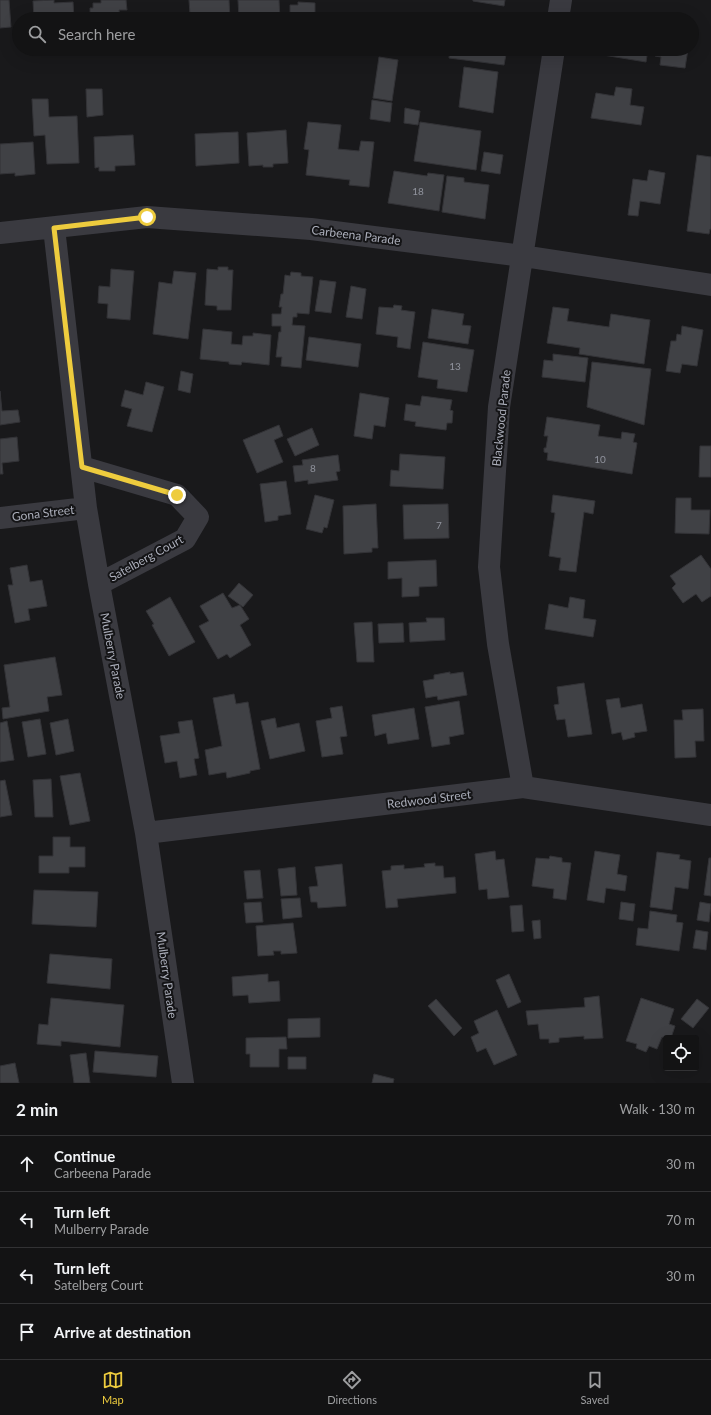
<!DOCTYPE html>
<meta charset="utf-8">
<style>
body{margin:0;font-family:Lato,sans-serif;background:#1c1c1d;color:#f1f3f6}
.controls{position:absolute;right:12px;bottom:12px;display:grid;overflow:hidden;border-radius:4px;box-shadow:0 4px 16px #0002}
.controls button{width:36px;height:36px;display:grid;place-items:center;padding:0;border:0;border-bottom:1px solid #323234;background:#131314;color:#f1f3f6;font:20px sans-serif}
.stop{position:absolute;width:12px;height:12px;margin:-9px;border:3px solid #eecc3e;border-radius:50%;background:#fff}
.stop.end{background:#eecc3e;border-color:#fff;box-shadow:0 1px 4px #0008}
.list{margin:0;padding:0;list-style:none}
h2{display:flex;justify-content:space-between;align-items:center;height:52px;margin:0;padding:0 16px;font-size:17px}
h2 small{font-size:13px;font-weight:400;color:#9d9ea0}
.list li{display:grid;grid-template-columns:26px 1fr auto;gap:12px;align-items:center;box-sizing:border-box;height:56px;padding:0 16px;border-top:1px solid #323234}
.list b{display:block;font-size:15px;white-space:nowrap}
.list p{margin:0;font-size:13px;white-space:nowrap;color:#9d9ea0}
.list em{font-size:13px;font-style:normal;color:#9d9ea0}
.icon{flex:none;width:22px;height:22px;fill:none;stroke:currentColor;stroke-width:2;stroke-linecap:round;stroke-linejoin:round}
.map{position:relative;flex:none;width:711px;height:1083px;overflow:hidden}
.search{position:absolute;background:#131314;box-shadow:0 4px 16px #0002;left:12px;right:12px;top:12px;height:44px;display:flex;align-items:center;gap:10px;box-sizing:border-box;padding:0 14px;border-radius:22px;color:#9d9ea0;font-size:15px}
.sheet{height:276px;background:#131314}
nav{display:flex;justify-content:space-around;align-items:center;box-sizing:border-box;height:56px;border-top:1px solid #323234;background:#131314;font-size:11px;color:#9d9ea0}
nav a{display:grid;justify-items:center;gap:2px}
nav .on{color:#eecc3e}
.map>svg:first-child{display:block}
</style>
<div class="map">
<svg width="711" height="1083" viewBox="0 0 711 1083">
<rect width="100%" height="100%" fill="#19191b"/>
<path fill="#404145" stroke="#333337" d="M0,0H9L11,27L0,28Z
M54,0V3L73,2L74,19H34L33,1Z
M101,0H126L127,10H119L120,19H90V8H93V3H101Z
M189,0H229L230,19H188V15H190Z
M238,0H279L280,19H239Z
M473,0H505L504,6L473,1Z
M298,2L315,3V19H292V17H290V5H298Z
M661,14L682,17L681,19H661Z
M450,49H507L504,65L449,58Z
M598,49H648L646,62L597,54Z
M656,49H688L685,68L660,65L661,57L655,56Z
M379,57L398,60L392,101L373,98Z
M464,67L498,72L493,113L459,107Z
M616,87L632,89L630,105L644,107L641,125L591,118L596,93L614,96Z
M86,89H102L103,115L87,117Z
M32,99H48L49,117L77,116L79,163L47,164L45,135L34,136Z
M372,100L392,103L390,122L370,119Z
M405,108L420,111L418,125L404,123Z
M308,122L341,125L338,149L359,151L361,141L374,142L369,187L349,185L350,180L306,175L309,150L304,149Z
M420,122L481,131L476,170L414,161Z
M286,130L288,163L273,164V167H263V165L249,166L247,133Z
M238,132L239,163L196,166L195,134Z
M133,135L135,165L115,166V171H99V167L95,168L94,137Z
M33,142L35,174L15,176V173L0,174V144Z
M484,152L503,155L500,174L481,171Z
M697,155L711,157V229H710L709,234L687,231Z
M649,170L665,173L660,204L640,201L638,216L628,215L633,179L647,181Z
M394,171L427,176L428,173L444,175L439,211L388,203Z
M447,176L464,178V182L489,185L485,219L442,212Z
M218,267H228V270H233L231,310H217V306L205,305L207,269L218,270Z
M111,269L134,271L130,320L107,318L108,304L98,303L99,286L110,287Z
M174,271L196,273L188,339L153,334L159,282L172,284Z
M291,272L301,273V276L313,277L309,314L297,313V317H293L292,325L305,326L301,368L281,366L282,357H276L279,332H281V326H272V314H281L282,307H279L281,294H283L285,275L290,276Z
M320,280L336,282L331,313L315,311Z
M351,286L366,289L362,319L346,317Z
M394,305L402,306L401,310L415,312L410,349L397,347L398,337L376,334L379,307L393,308Z
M553,307L569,309L567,321L609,327L611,314L650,320L644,364L579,354L580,348L547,343Z
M432,309L464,314L462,325L471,326L468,344L428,338Z
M682,326L703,330L697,366L682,364L680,373L666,371L671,341H676L677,334L681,335Z
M203,329L232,332L231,344L242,345L243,336H253V333L271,335L269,365L242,362L241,365L229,364V362L200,359Z
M309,337L361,344L358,367L306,360Z
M423,342L474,350L467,392L437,388L438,380L418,377Z
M553,354L588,358L585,382L542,377L544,360L553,361Z
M592,362L651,369L644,425L587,407Z
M181,371L193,374L190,393L178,390Z
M146,382L164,387L152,432L127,426L132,409L121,406L125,390L143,395Z
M0,391L2,411L18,410L20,422L0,425Z
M360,393L389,398L385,427L374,425L372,439L354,436Z
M422,396L452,400L450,410L453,411L452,423H447L446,430L415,426L416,422L404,420L406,404L420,406Z
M547,417L600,425L598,436L621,439L622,432L635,434L633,442L637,443L632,474L547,460L548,453L544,452V448H546L548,436H544Z
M279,425L283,436L274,440L283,462L257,473L243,440Z
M312,428L319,445L295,456L287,439Z
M17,437L19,461L2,463L3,474H0V439Z
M700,446H711V477H699Z
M400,454L445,457L443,489L390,486L391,470L399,471Z
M338,455L340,471L336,472L338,480L308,484V480L295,482L293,466L303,465L302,460Z
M286,481L291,514L278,516V520L265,522L260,484Z
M315,495L334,500L327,528L324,527L322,533L306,529Z
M553,495L595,501L593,514L584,512L576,572L559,570L561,558L549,556L555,513L551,512Z
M676,498H691V510H710L709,534L675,533Z
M376,504L378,548H372V552L344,554L343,506Z
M448,504L449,538L404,539L403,505Z
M701,555L711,569V596L702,602L696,594L683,603L672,588L676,584L670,576Z
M436,560L437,586L419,587V596L402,597V578L388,579V562Z
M27,565L30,582L42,580L47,606L28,609L30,620L15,623L8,585H13L10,568Z
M239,583L253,595L243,607L228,596Z
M223,593L232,608L240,605L249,619L240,625L251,645L230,658L227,654L218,659L199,626L209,621L200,606Z
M170,597L195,642L169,656L152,625L154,624L146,611Z
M570,597L585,600L583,618L596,620L593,637L545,629L549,604L568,608Z
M426,618H444L445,640L410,642L409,623L427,622Z
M372,622L374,662H357L354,623Z
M403,623L404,642L379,643L378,624Z
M55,657L62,695L47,697L49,711L3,719L2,708L10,707L4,665Z
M450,672V674L463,672L467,695L438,700L437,696L426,698L423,681L434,679V675Z
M584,683L592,734L568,737L565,719L557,720L554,705L559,704L557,687Z
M234,694L236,704L248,702L260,769L250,771V773L227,778L226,772L209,775L205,750L222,746L213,698Z
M619,698L621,708L642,704L647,731L634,733L635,737L623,740L621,732L612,734L606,700Z
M459,701L464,734L449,737L450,744L432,747L425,707Z
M342,706L347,736L340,737L343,754L322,757L316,721L332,718L330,708Z
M414,708L419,739L388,744L386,733L375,736L372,715Z
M703,709L704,741H695L696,757L675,758L674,720H683L682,710Z
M275,718L277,728L299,723L305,751L270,759L261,721Z
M40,719L46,754L28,757L22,722Z
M68,719L74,751L56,755L50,723Z
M192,720L199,758L194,759L197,775L180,778L177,761L165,763L160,736L180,733L178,722Z
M7,721L14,760L0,762V723Z
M80,773L90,821L70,825L60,776Z
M51,779L53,817H35L33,780Z
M5,780L12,815L0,817V781Z
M53,837H70V847H85V867H69V873H39V856H53Z
M495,851L496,860L504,859L509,897L488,899L487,889L479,890L475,854Z
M595,851L620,855L617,874L627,876L625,891L606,888L604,903L587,900Z
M657,852L680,855L679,859L691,861L688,889L675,887L672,910L650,907Z
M550,856L562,858V862L571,863L566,900L553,898L554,889L532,886L536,858L549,859Z
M709,858H711V896L704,895Z
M435,863V866H443L444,878L455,877L456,893L397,899L398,907L386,908L382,871L391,870V866L404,865V869L425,867L424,864Z
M342,864L346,906L318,908L317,902H311L309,887L318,886L315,867Z
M295,867L297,895L281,896L278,869Z
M260,870L263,898L247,899L244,871Z
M34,890L98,892L96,927L32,924Z
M300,898L302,917L283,919L281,899Z
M261,902L263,922L246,923L244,903Z
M621,902L635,904L633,921L619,919Z
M700,902L711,904L709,922L697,920Z
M522,905L524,931L512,932L510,906Z
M650,911L677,915L676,922L683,923L679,951L636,945L638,928L648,929Z
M540,920L541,938L534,939L532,921Z
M293,923L297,953L281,954V951H273L274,955L258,956L256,926Z
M696,930L708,932L706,950L693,948Z
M50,954L112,959L110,989L47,983Z
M268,974V982L279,981L280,1001L249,1003L248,995L233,996L232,977Z
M509,974L521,1002L508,1008L496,980Z
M599,996L603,1038L584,1039V1036L559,1038V1042L549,1043V1039H540L538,1024L528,1025L526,1011L585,1007L584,998Z
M51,998L124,1005L120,1047L61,1041V1046L37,1044L39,1024L48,1025Z
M641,998L674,1009L669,1024L675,1026L671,1038L666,1039L662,1037L657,1049L649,1046L646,1052L636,1048L637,1044L626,1041Z
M436,999L462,1028L454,1036L428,1006Z
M697,999L709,1008L693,1028L681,1019Z
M497,1010L517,1055L494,1065L486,1048L477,1052L471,1037L479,1033L474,1021Z
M320,1018V1037L288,1038V1019Z
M286,1037L287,1049H279V1067H250V1054H246V1038Z
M95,1051L158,1056L156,1077L93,1072Z
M86,1053L90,1083H74L70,1055Z
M288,1057H306V1069H288Z
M15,1063L19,1083H0V1066Z
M374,1074L394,1079L393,1083H372Z"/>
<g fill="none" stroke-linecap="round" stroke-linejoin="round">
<path stroke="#3a3a40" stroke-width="22" d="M558,19L561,0
M54,228L86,508L99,584L146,833L183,1083
M0,233L147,217L311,229L523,256L711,285
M82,467L177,495L198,517L185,539L99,584
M0,518L86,508
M523,787L498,644L489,567L499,407L554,49
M146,833L523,787L711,815"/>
</g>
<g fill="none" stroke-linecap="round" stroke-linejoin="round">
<path stroke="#eecc3e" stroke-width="5" d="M147,217L54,228L82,467L177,495"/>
</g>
<g text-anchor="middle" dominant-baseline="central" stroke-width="4" stroke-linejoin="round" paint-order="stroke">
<g font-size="10" fill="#90939d">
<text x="418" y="191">18</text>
<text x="455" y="366">13</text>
<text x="600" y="459">10</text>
<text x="313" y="468">8</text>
<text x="439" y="525">7</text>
</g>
<g font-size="12" fill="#abaeba" stroke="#141416">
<text transform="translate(356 235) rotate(7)">Carbeena Parade</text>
<text transform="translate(501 418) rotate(-84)">Blackwood Parade</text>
<text transform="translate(43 513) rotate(-7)">Gona Street</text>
<text transform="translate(146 558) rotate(-29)">Satelberg Court</text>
<text transform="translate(113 656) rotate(79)">Mulberry Parade</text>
<text transform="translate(429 799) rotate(-7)">Redwood Street</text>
<text transform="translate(167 975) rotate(82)">Mulberry Parade</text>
</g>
</g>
</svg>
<div class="controls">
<button><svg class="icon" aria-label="locate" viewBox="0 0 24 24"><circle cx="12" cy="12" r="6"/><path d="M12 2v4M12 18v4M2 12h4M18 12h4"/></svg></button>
</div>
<div class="stop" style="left:147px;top:217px"></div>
<div class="stop end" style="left:177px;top:495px"></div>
<div class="search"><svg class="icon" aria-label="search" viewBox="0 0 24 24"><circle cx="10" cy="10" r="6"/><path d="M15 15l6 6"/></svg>Search here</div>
</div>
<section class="sheet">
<h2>2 min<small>Walk · 130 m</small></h2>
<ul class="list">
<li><svg class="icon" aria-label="ahead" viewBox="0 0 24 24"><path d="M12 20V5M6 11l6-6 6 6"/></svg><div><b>Continue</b><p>Carbeena Parade</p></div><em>30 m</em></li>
<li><svg class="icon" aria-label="left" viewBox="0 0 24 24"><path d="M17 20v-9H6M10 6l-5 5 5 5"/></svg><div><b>Turn left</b><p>Mulberry Parade</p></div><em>70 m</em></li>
<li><svg class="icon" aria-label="left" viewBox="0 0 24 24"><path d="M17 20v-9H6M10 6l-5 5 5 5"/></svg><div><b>Turn left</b><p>Satelberg Court</p></div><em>30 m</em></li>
<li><svg class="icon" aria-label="arrive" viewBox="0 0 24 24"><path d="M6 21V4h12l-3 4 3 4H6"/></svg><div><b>Arrive at destination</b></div></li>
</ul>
</section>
<nav>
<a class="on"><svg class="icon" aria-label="map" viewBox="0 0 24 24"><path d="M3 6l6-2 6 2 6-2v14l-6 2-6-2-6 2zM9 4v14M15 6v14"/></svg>Map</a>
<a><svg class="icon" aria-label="directions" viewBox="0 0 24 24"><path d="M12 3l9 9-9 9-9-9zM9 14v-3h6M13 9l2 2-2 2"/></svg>Directions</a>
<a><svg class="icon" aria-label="saved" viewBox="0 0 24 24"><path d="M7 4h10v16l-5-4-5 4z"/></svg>Saved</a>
</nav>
